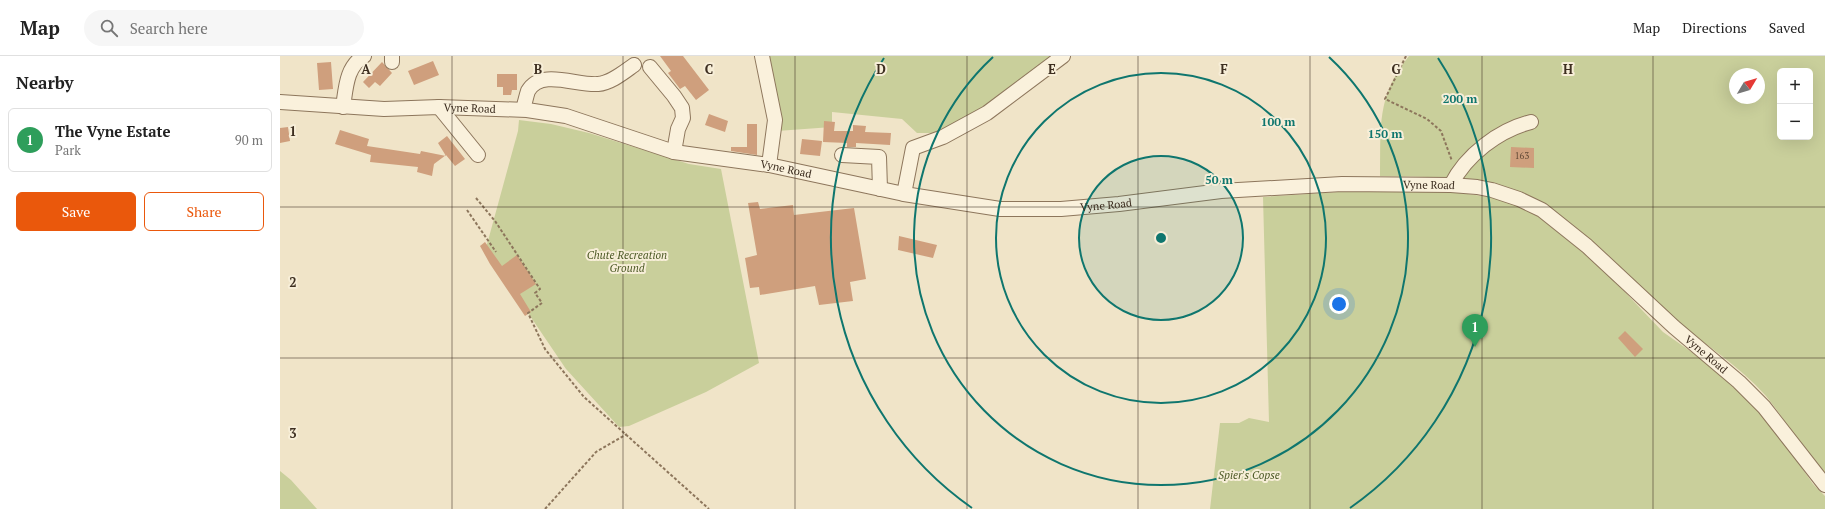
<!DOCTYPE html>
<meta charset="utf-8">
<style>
body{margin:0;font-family:"PT Serif",serif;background:#f6f6f6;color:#222}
.controls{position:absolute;right:12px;top:12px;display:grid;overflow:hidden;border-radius:6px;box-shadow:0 4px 16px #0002}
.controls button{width:36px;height:36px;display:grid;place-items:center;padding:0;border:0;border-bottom:1px solid #e0e0e0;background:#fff;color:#222;font:20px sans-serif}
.compass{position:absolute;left:1449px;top:12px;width:36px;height:36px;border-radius:50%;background:#fff;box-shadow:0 4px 16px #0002;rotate:52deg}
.you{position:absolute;left:1059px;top:248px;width:14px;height:14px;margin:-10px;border:3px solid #fff;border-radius:50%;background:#1a73e8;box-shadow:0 0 0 6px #1a73e833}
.badge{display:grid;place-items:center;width:26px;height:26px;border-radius:50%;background:#ea580c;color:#fff;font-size:13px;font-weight:700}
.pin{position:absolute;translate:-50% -33px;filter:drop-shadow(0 1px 2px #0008)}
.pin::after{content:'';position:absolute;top:21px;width:14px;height:12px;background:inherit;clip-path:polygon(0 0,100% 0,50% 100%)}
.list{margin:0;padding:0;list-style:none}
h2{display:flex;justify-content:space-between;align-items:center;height:52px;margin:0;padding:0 16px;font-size:17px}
h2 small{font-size:13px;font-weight:400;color:#767676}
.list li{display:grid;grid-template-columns:26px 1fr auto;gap:12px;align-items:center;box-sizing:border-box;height:64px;margin:0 8px 8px;padding:0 8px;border:1px solid #e0e0e0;border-radius:6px}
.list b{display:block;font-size:15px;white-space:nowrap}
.list p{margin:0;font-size:13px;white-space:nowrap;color:#767676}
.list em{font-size:13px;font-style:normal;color:#767676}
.actions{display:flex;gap:8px;padding:12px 16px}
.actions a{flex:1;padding:9px 0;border:1px solid #ea580c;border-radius:6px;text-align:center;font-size:14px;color:#ea580c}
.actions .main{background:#ea580c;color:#fff}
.icon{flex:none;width:22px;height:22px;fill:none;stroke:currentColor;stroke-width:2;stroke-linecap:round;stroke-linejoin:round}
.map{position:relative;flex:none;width:1545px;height:453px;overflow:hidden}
header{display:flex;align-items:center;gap:24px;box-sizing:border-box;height:56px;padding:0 20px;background:#fff;border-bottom:1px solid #e0e0e0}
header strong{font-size:19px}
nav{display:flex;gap:22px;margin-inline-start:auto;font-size:14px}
.search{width:280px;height:36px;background:#f6f6f6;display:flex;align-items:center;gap:10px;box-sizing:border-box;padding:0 14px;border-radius:22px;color:#767676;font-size:15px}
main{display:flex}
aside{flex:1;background:#fff}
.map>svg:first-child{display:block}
</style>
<header>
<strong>Map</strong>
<div class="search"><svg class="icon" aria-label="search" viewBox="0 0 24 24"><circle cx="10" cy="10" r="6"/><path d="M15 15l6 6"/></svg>Search here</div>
<nav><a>Map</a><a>Directions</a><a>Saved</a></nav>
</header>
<main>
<aside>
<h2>Nearby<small></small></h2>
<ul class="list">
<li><span class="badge" style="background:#2e9e5b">1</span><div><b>The Vyne Estate</b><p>Park</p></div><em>90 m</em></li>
</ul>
<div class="actions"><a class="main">Save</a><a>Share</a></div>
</aside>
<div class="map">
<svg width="1545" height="453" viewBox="0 0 1545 453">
<rect width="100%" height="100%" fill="#f0e4c8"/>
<path fill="#c9cf9b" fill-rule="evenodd" d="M486,0H773L702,53L663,77H637L622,63L552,56V71L497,75Z
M1129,0H1545V417C1521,396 1507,365 1486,340C1460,310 1426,290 1396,264C1343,218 1297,157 1229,132C1191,118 1140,122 1100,120C1101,71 1096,41 1129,0ZM1500,15H1530V81H1500ZM1455,18H1479V42H1455Z
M239,64L271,68L309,77L409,108L441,113L479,307L426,336L349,370L339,371L286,313L244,251L206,192L238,75Z
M1089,134L1173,136L1217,142L1228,145L1251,156L1280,174L1319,209L1383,276L1433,311L1465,337L1503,385L1533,428L1545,440V453H930L940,367H959L969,362L989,366L983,141Z
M0,415L11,424L37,453H0Z"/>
<path fill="#cf9f7d" d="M380,0H403L429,34L416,44L405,30L400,33L388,17L391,15Z
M153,5L159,19L134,29L128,15Z
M51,6L53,33L39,34L37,7Z
M102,6L112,17L100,30L95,26L89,32L83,26Z
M217,18H237V34H232L231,39H223V31H217Z
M429,58L448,65L445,76L425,69Z
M544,65L555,66L554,75H573V69L586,70L585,76L611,77L610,89L576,87V91H567V87L543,86Z
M467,68H477V99L451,95V91H467Z
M8,71L10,85L0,87V72Z
M60,74L89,83L87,90L140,98L141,95L166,100L158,87L167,80L185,103L175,110L166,99L154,108L152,120L137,116L138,111L90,106L91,99L55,88Z
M522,83L542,85L540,100L520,98Z
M1231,91L1254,92V112L1230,111Z
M478,146L480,153L513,149L514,159L574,152L586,223L570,226L573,245L539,249L535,230L480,239L479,231L470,232L465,202L477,199L468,147Z
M619,180L657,189L653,202L618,194Z
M205,186L222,210L237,199L256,228L240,238L251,256L245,260L210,208L200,190Z
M1345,275L1363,293L1355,301L1338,282Z"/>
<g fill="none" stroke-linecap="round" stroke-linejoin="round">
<g stroke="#8d765c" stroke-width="16">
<g id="minor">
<path d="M112,0V6"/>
<path d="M482,0L495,64L489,109"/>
<path d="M370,11L394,40L402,52L403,62L398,73L394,96"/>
<path id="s1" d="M0,46L104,53L159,51L247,54L286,60L394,96L489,109L624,138L720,153H781L839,148L941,135L1062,128L1171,129L1197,131L1212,134L1239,143L1262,154L1307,190L1394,271L1459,326L1484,351L1545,429"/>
<path d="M63,51C66,32 66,11 84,0"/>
<path d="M159,51L198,99"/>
<path d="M243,53C245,47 246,41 248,35C261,12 297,30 318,28C331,27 344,16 354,9"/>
<path d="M562,99L599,101L600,133"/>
<path d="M1171,129C1186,99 1219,74 1251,66"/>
<path d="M624,138L633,92L663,81L707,57L783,0"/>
</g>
</g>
<path stroke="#8d765c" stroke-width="2" stroke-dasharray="3 2" stroke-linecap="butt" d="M1126,0L1105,43L1147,63L1161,75L1172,105
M196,142L215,165L260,233L255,237L262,247L248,257L265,293L304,341L429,453
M187,154L216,196
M265,453L316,396L347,378"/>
<use href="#minor" stroke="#faf1dc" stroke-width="14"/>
</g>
<path fill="none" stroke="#3d2e20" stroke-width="1" stroke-opacity="0.55" d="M172,0V453M343,0V453M515,0V453M687,0V453M858,0V453M1030,0V453M1202,0V453M1373,0V453M0,151H1545M0,302H1545"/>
<circle cx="881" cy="182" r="82" fill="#0f766e" fill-opacity=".12"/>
<g fill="none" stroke="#0f766e" stroke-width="2">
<circle cx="881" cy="182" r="82"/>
<circle cx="881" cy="182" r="165"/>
<path d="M1049 1A247 247 0 1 1 713 1"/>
<path d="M692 452A330 330 0 0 1 604 2M1158 2A330 330 0 0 1 1070 452"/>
</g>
<g text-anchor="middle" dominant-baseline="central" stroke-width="4" stroke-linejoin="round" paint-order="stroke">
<g font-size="9" fill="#624a37">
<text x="1242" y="100">163</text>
</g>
<g font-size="11" fill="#3d2e20" stroke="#f7eed8">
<text stroke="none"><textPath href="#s1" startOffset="190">Vyne Road</textPath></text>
<text stroke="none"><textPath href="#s1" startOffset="514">Vyne Road</textPath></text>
<text stroke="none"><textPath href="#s1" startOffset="1162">Vyne Road</textPath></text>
<text stroke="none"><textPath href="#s1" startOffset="838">Vyne Road</textPath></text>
<text stroke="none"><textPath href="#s1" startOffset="1498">Vyne Road</textPath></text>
</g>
<g font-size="11" font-style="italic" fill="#4d5a26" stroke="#f7eed8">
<text x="347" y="199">Chute Recreation<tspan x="347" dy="13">Ground</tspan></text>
<text x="969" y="419">Spier's Copse</text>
</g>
</g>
<g font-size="13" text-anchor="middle" font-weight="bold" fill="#3d2e20" stroke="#f7eed8" stroke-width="4" stroke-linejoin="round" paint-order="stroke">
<text x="86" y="18">A</text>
<text x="258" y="18">B</text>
<text x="429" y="18">C</text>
<text x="601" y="18">D</text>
<text x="772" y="18">E</text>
<text x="944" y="18">F</text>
<text x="1116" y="18">G</text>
<text x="1288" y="18">H</text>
<text x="13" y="80">1</text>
<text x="13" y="231">2</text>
<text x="13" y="382">3</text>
</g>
<circle cx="881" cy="182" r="6" fill="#0f766e" stroke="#f7eed8" stroke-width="2"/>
<g font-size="12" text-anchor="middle" font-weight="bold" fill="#0f766e" stroke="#f7eed8" stroke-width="4" stroke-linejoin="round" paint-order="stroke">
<text x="1180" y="47">200 m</text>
<text x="998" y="70">100 m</text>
<text x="1105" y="82">150 m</text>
<text x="939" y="128">50 m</text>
</g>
</svg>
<div class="controls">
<button>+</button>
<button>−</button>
</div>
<svg class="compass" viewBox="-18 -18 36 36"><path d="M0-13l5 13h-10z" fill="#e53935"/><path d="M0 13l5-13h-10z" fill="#767676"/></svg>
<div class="you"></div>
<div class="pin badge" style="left:1195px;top:291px;background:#2e9e5b">1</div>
</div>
</main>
